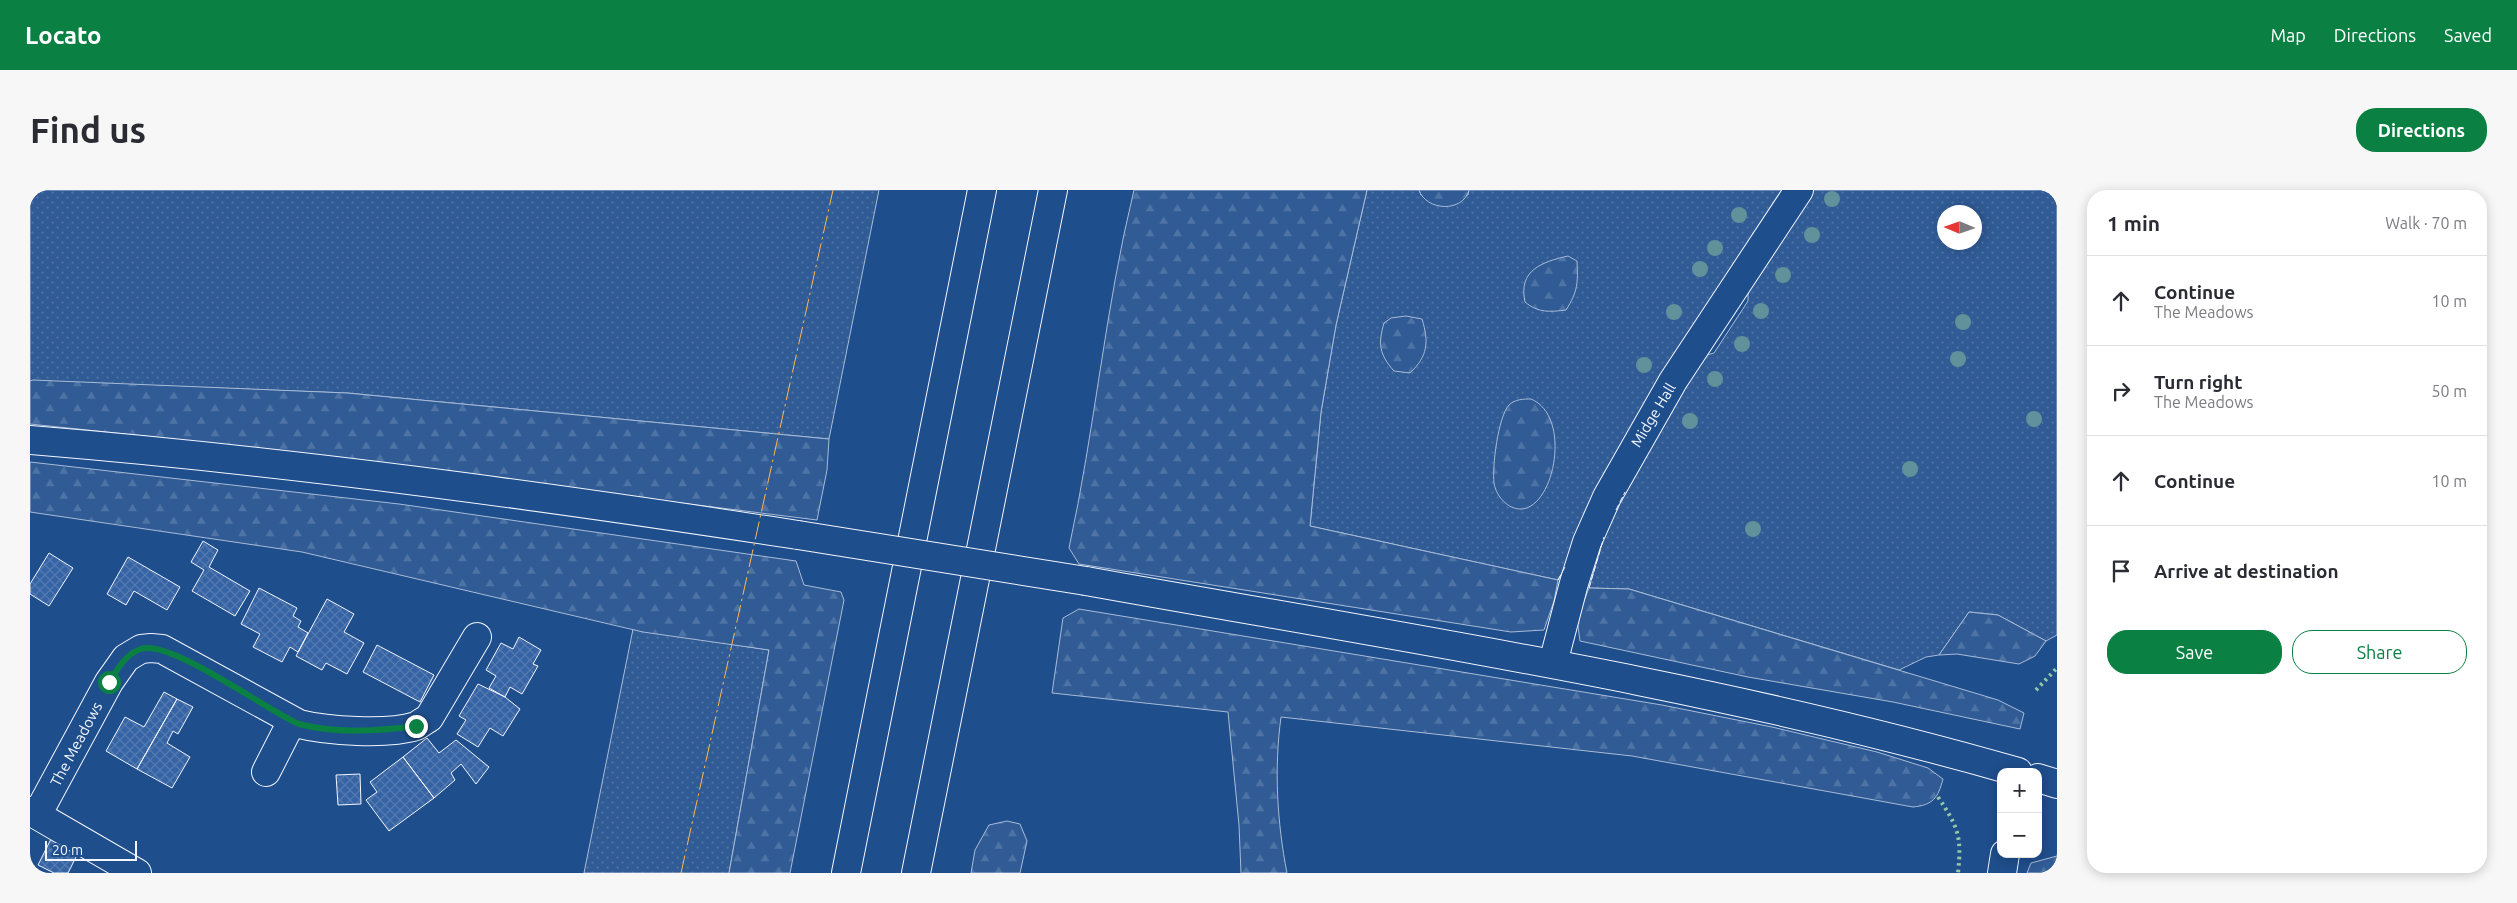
<!DOCTYPE html>
<meta charset="utf-8">
<style>
body{margin:0;font-family:Ubuntu,sans-serif;background:#f7f7f7;color:#2b2b33}
.controls{position:absolute;right:15px;bottom:15px;display:grid;overflow:hidden;border-radius:10px;box-shadow:0 2px 12px #0003}
.controls button{width:45px;height:45px;display:grid;place-items:center;padding:0;border:0;border-bottom:1px solid #e1e1e2;background:#fff;color:#2b2b33;font:25px sans-serif}
.compass{position:absolute;left:1907px;top:15px;width:45px;height:45px;border-radius:50%;background:#fff;box-shadow:0 2px 12px #0003;rotate:272deg}
.scale{position:absolute;left:15px;bottom:12px;width:92px;box-sizing:border-box;padding-left:5px;border:2px solid #f2f6ff;border-top:0;font-size:14px;line-height:18px;white-space:nowrap;color:#f2f6ff;-webkit-text-stroke:4px #1f4e8c;paint-order:stroke}
.stop{position:absolute;width:15px;height:15px;margin:-11px;border:4px solid #0b8043;border-radius:50%;background:#fff}
.stop.end{background:#0b8043;border-color:#fff;box-shadow:0 1px 5px #0008}
.list{margin:0;padding:0;list-style:none}
h2{display:flex;justify-content:space-between;align-items:center;height:65px;margin:0;padding:0 20px;font-size:21px}
h2 small{font-size:16px;font-weight:400;color:#7c7c81}
.list li{display:grid;grid-template-columns:32px 1fr auto;gap:15px;align-items:center;box-sizing:border-box;height:90px;padding:0 20px;border-top:1px solid #e1e1e2}
.list b{display:block;font-size:19px;white-space:nowrap}
.list p{margin:0;font-size:16px;white-space:nowrap;color:#7c7c81}
.list em{font-size:16px;font-style:normal;color:#7c7c81}
.actions{display:flex;gap:10px;padding:15px 20px}
.actions a{flex:1;padding:11px 0;border:1px solid #0b8043;border-radius:20px;text-align:center;font-size:18px;color:#0b8043}
.actions .main{background:#0b8043;color:#fff}
.icon{flex:none;width:28px;height:28px;fill:none;stroke:currentColor;stroke-width:2;stroke-linecap:round;stroke-linejoin:round}
.map{position:relative;flex:none;width:2027px;height:683px;overflow:hidden;border-radius:20px}
header{display:flex;align-items:center;gap:30px;box-sizing:border-box;height:70px;padding:0 25px;background:#0b8043;color:#fff}
header strong{font-size:24px}
nav{display:flex;gap:28px;margin-inline-start:auto;font-size:18px}
.intro{display:flex;align-items:center;justify-content:space-between;box-sizing:border-box;height:120px;padding:0 30px}
h1{margin:0;font-size:35px}
.button{padding:12px 22px;border-radius:20px;background:#0b8043;color:#fff;font-size:18px;font-weight:700}
main{display:flex;gap:30px;padding:0 30px}
aside{flex:1;background:#fff;border-radius:20px;box-shadow:0 2px 12px #0003}
.map>svg:first-child{display:block}
</style>
<header>
<strong>Locato</strong>
<nav><a>Map</a><a>Directions</a><a>Saved</a></nav>
</header>
<div class="intro"><h1>Find us</h1><a class="button">Directions</a></div>
<main>
<div class="map">
<svg width="2027" height="683" viewBox="0 0 2027 683">
<defs>
<pattern id="grass-dots" width="8" height="8" patternUnits="userSpaceOnUse" patternTransform="scale(1.25)"><rect width="8" height="8" fill="#305b95"/><path d="M2 2h.1M6 6h.1" fill="none" stroke="#4e73a5" stroke-width="1.8" stroke-linecap="round"/></pattern>
<pattern id="forest-firs" width="22" height="20" patternUnits="userSpaceOnUse" patternTransform="scale(1.25)"><rect width="22" height="20" fill="#305b95"/><path d="M5 1l3.5 6h-7zM16 11l3.5 6h-7z" fill="#4e73a5"/></pattern>
<pattern id="building-cross-hatch" width="8" height="8" patternUnits="userSpaceOnUse" patternTransform="scale(1.25)"><rect width="8" height="8" fill="#3563a3"/><path d="M0 0l8 8M0 8l8-8" fill="none" stroke="#537ab1"/></pattern>
</defs>
<rect width="100%" height="100%" fill="#1f4e8c"/>
<path fill="url(#grass-dots)" stroke="#a8bbd7" fill-rule="evenodd" d="M0,0H849L799,249L317,203L0,191Z
M1337,0H1389L1391,5H1438L1439,0H1753L1528,390L1280,336L1291,222L1306,135Z
M1779,0H2027V445L2016,451L1968,425L1939,422L1909,465L1896,467L1869,480L1599,399L1559,398L1577,337L1606,278L1669,167L1684,163L1718,111V93ZM1914,22H1944V52H1914Z
M603,439L739,460L699,683H554Z"/>
<path fill="url(#forest-firs)" stroke="#a8bbd7" d="M1104,0H1337L1306,135L1291,222L1280,336L1528,390L1524,411L1514,440L1481,442L1049,374L1039,358C1065,239 1075,118 1104,0Z
M1389,0H1439C1433,23 1396,21 1389,0Z
M1538,66L1547,71C1548,93 1548,101 1536,120C1520,122 1508,123 1495,112C1488,80 1512,72 1538,66Z
M1376,126L1392,129C1399,152 1398,166 1380,183L1364,181C1349,164 1348,154 1354,133L1361,128Z
M3,190L317,203L799,249L797,280L787,330L124,247L0,234V191Z
M1501,209C1542,226 1525,316 1492,319C1478,320 1466,306 1464,293C1462,277 1468,227 1479,215C1485,209 1494,209 1501,209Z
M0,272L369,314L766,371L774,395L811,402L814,410L760,683H699L739,460L613,442L272,362L0,322Z
M1559,398L1599,399L1968,510L1994,523L1990,539L1863,512L1718,487L1550,451L1547,429Z
M1049,419L1632,515L1742,537L1847,562L1898,578L1913,589C1908,608 1903,615 1883,617L1602,566L1251,527C1244,578 1247,632 1257,683H1211L1209,635L1198,522L1022,503L1033,428Z
M1939,422L1968,425L2016,451L2005,466L1989,474L1927,464L1909,465Z
M977,631L990,634L997,651L990,683H941L945,660L959,635Z
M2027,666V683H1997L2001,673Z"/>
<path fill="url(#building-cross-hatch)" stroke="#f2f6ff" d="M173,351L188,360L179,377L220,401L205,426L162,401L174,380L161,372Z
M19,363L43,378L19,416L0,404V394Z
M98,367L150,397L137,420L104,401L96,415L77,404Z
M229,398L267,418L263,426L271,431L268,437L278,443L268,462L260,457L252,472L223,457L230,444L211,434Z
M297,409L324,424L314,442L334,453L317,484L296,473L292,480L266,466Z
M489,447L511,460L503,474L508,476L492,504L480,497L475,507L459,498L466,486L456,480L471,453L483,459Z
M347,455L404,485L390,512L333,482Z
M448,494L475,507L490,519L473,546L460,538L448,557L427,544L436,530L429,526Z
M134,502L147,509L107,579L76,561L95,527L114,537Z
M147,509L163,517L148,544L143,541L137,553L160,567L142,598L107,579Z
M397,548L409,563L426,550L459,577L446,594L431,574L421,583L425,590L404,608L373,567Z
M373,567L404,608L359,641L336,610L347,602L340,592Z
M330,584L331,614L308,615L306,585Z
M22,647L49,661L38,683H24L8,675Z
M0,677L9,683H0Z"/>
<g fill="none" stroke-linecap="round" stroke-linejoin="round">
<g stroke="#f2f6ff" stroke-width="30">
<path id="minor" d="M0,250C257,271 513,306 768,345
M1056,391C1368,447 1683,494 1988,582
M1523,473L1544,393L1557,352L1577,307L1643,191L1769,0
M236,582L262,531
M2008,588L2027,594
M0,621L107,683
M7,625L79,492L96,468L111,459L121,458L132,459L269,534C297,541 358,545 386,536C390,534 395,530 399,528L447,447
M1972,683L1975,664"/>
</g>
<g stroke="#f2f6ff" stroke-width="30">
<path id="highway" d="M816,683L952,0
M886,683L1023,0"/>
</g>
<use href="#minor" stroke="#1f4e8c" stroke-width="28"/>
<use href="#highway" stroke="#1f4e8c" stroke-width="28"/>
<g stroke="#f2f6ff" stroke-width="30" stroke-linecap="butt">
<path id="minor-bridge" d="M768,345L1056,391"/>
</g>
<use href="#minor-bridge" stroke="#1f4e8c" stroke-width="28"/>
<path stroke="#97c8a6" stroke-width="4" stroke-dasharray="2.5 4" stroke-linecap="butt" d="M2006,500L2027,478
M1908,607C1928,637 1932,646 1928,683"/>
<path stroke="#f2f6ff" stroke-width="1" stroke-dasharray="6 2.5" stroke-linecap="butt" d="M1586,320L1595,302
M1528,390L1535,377
M1559,398L1574,347"/>
<path stroke="#ffb74d" stroke-width="1" stroke-dasharray="18 4 2.5 4" stroke-linecap="butt" d="M651,683L803,0"/>
</g>
<g fill="#61919a">
<circle cx="1802" cy="9" r="8"/>
<circle cx="1709" cy="25" r="8"/>
<circle cx="1782" cy="45" r="8"/>
<circle cx="1685" cy="58" r="8"/>
<circle cx="1670" cy="79" r="8"/>
<circle cx="1753" cy="85" r="8"/>
<circle cx="1731" cy="121" r="8"/>
<circle cx="1644" cy="122" r="8"/>
<circle cx="1933" cy="132" r="8"/>
<circle cx="1712" cy="154" r="8"/>
<circle cx="1928" cy="169" r="8"/>
<circle cx="1614" cy="175" r="8"/>
<circle cx="1685" cy="189" r="8"/>
<circle cx="2004" cy="229" r="8"/>
<circle cx="1660" cy="231" r="8"/>
<circle cx="1880" cy="279" r="8"/>
<circle cx="1723" cy="339" r="8"/>
</g>
<g fill="none" stroke-linecap="round" stroke-linejoin="round">
<path stroke="#0b8043" stroke-width="6" d="M79,492C88,479 95,464 111,459C140,449 236,520 269,534C307,544 348,541 386,536"/>
</g>
<g text-anchor="middle" dominant-baseline="central" stroke-width="4" stroke-linejoin="round" paint-order="stroke">
<g font-size="15" fill="#f2f6ff" stroke="#1f4e8c">
<text transform="translate(1623 225) rotate(-59)">Midge Hall</text>
<text transform="translate(46 554) rotate(-62)">The Meadows</text>
</g>
</g>
</svg>
<div class="controls">
<button>+</button>
<button>−</button>
</div>
<svg class="compass" viewBox="-18 -18 36 36"><path d="M0-13l5 13h-10z" fill="#e53935"/><path d="M0 13l5-13h-10z" fill="#7c7c81"/></svg>
<div class="scale">20 m</div>
<div class="stop" style="left:79px;top:492px"></div>
<div class="stop end" style="left:386px;top:536px"></div>
</div>
<aside>
<h2>1 min<small>Walk · 70 m</small></h2>
<ul class="list">
<li><svg class="icon" aria-label="ahead" viewBox="0 0 24 24"><path d="M12 20V5M6 11l6-6 6 6"/></svg><div><b>Continue</b><p>The Meadows</p></div><em>10 m</em></li>
<li><svg class="icon" aria-label="right" viewBox="0 0 24 24"><path d="M7 20v-9h11M14 6l5 5-5 5"/></svg><div><b>Turn right</b><p>The Meadows</p></div><em>50 m</em></li>
<li><svg class="icon" aria-label="ahead" viewBox="0 0 24 24"><path d="M12 20V5M6 11l6-6 6 6"/></svg><div><b>Continue</b></div><em>10 m</em></li>
<li><svg class="icon" aria-label="arrive" viewBox="0 0 24 24"><path d="M6 21V4h12l-3 4 3 4H6"/></svg><div><b>Arrive at destination</b></div></li>
</ul>
<div class="actions"><a class="main">Save</a><a>Share</a></div>
</aside>
</main>
